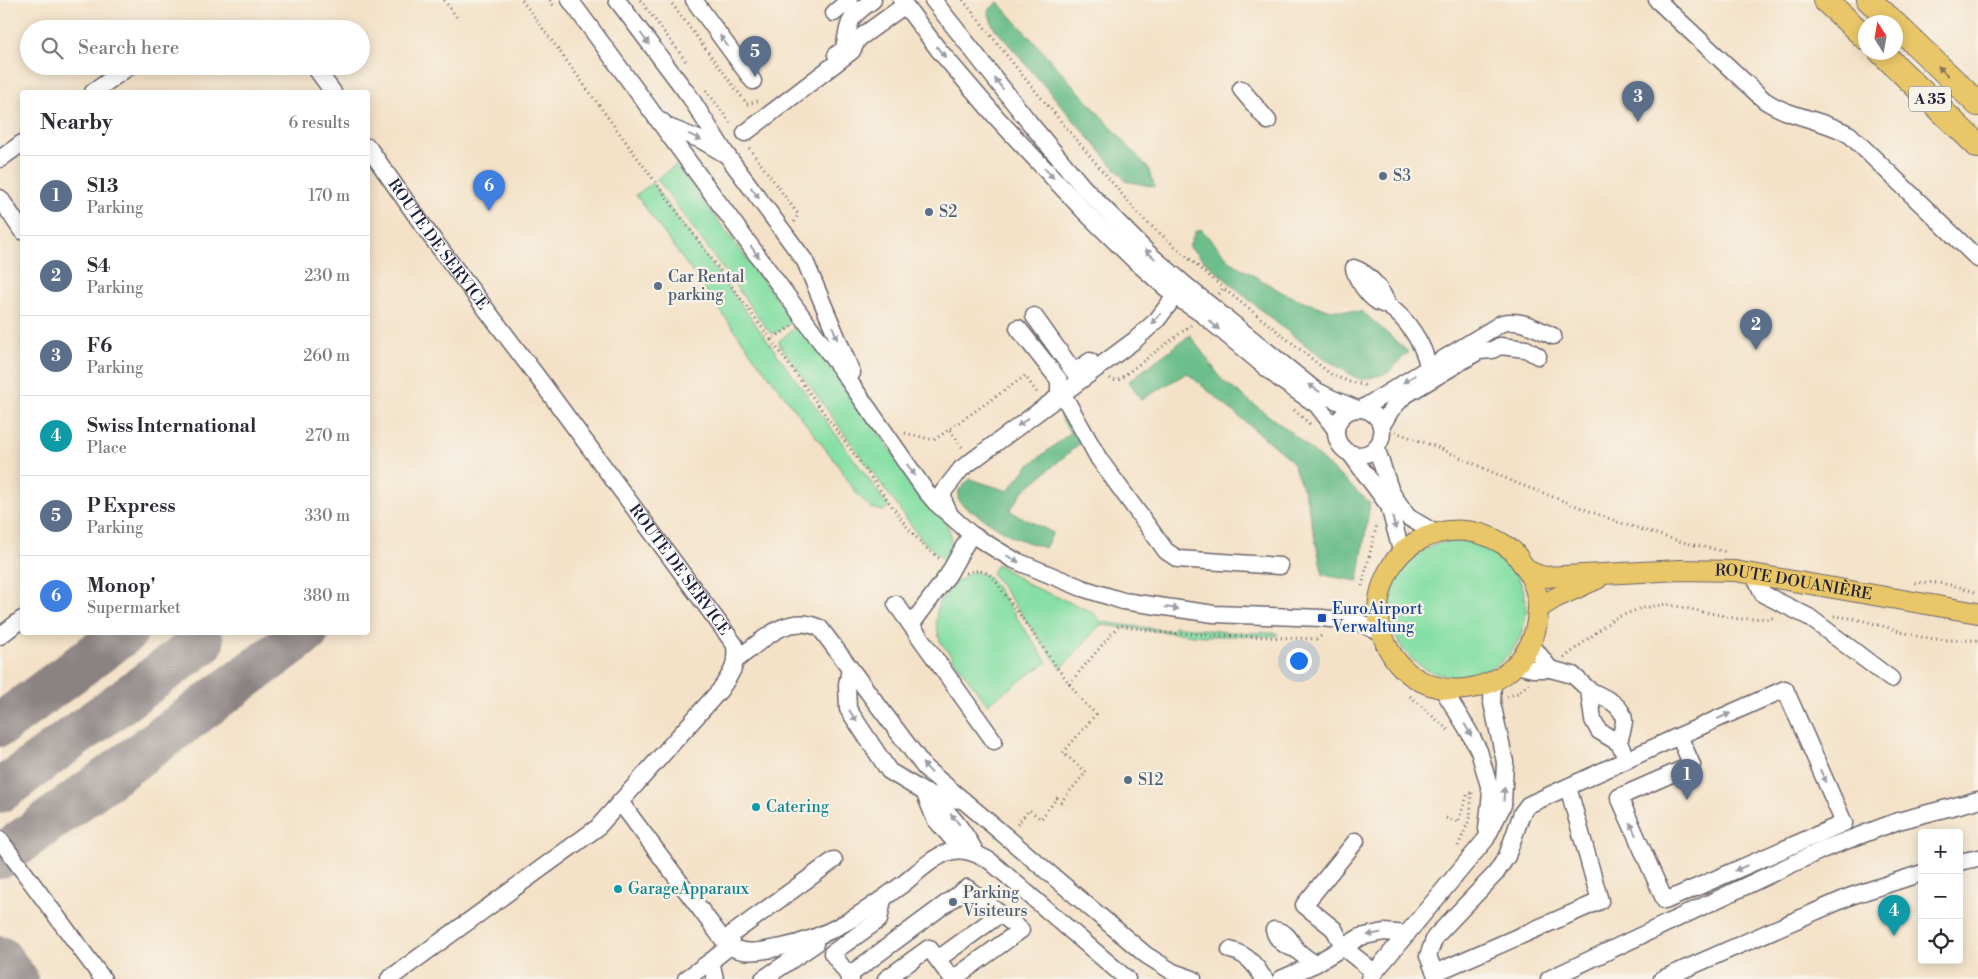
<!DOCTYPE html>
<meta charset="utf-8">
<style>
body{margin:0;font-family:"Libre Bodoni",serif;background:#f7f7f7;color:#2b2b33}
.controls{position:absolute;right:15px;bottom:15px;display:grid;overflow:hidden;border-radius:5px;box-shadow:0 2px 12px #0003}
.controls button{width:45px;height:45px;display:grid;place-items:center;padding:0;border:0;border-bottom:1px solid #e1e1e2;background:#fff;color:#2b2b33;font:25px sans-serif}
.compass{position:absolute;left:1858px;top:15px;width:45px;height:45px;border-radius:50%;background:#fff;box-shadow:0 2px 12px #0003;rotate:349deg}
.you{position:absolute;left:1298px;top:660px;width:18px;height:18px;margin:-12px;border:4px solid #fff;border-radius:50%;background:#1a73e8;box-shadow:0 0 0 8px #1a73e833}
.badge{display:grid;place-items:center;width:32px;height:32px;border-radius:50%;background:#b5179e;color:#fff;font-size:16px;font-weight:700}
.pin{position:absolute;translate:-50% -41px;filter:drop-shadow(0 1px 2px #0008)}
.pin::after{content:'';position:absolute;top:26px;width:18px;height:15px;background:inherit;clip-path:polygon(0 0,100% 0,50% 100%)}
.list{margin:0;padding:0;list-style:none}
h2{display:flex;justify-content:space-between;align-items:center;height:65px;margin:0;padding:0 20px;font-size:21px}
h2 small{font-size:16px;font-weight:400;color:#7c7c81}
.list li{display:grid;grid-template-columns:32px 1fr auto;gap:15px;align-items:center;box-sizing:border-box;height:80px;padding:0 20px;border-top:1px solid #e1e1e2}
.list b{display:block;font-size:19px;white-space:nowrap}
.list p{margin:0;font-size:16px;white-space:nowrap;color:#7c7c81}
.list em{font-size:16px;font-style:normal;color:#7c7c81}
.icon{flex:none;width:28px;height:28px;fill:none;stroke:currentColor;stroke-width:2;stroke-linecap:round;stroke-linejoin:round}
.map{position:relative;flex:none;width:1978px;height:979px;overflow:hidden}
.search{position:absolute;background:#fff;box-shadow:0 2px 12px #0003;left:20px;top:20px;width:350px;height:55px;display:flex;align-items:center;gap:12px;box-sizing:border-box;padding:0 18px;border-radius:28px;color:#7c7c81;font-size:19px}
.panel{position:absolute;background:#fff;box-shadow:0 2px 12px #0003;left:20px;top:90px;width:350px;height:545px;border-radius:5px}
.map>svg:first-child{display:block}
</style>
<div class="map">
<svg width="1978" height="979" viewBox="0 0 1978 979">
<rect width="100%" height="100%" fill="#f7f3e8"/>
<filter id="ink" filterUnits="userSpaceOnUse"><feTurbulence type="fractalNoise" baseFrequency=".02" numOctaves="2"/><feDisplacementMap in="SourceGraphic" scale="10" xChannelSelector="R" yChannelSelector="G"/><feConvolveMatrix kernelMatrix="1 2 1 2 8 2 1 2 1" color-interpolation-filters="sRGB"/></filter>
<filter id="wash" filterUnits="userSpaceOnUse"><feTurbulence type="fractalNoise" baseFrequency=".0096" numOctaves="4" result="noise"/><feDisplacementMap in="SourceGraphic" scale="20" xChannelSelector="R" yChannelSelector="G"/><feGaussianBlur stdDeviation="1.12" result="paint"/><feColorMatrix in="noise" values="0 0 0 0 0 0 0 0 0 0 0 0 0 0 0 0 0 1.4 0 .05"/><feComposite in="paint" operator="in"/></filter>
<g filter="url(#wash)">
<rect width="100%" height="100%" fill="#f4e2c8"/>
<path fill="#86dfa4" stroke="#548070" d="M676,165L791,317L790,323L776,333H770L657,179Z
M652,183L889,507L883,511L871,508L857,494L837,464L755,358L636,195Z
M804,324L922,495L947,524L951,535V546L945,561L922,540L780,345L779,341L798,325Z
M1390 609a68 68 0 1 1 136 0a68 68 0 1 1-136 0Z
M997,564L1031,586L1093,612L1101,622L1173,631L1174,626L1225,632L1277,633V636H1204L1100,625L1061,669L992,573Z
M975,572L983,574L990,578L1047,662L987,704L940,641L936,622L938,604L956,580L958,582L969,573Z"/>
<path fill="#6cbe8a" stroke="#477062" d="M998,2L1148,168L1155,187L1126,181L993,26L988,11Z
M1201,229L1231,262L1285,294L1325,309L1363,312L1408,352L1388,373L1361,380C1297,346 1243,294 1189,247L1195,232Z
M1190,335L1223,381L1293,434L1370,503L1358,581L1323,575L1306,497L1292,461L1187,373L1141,400L1129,381Z
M1068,411L1084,440L1022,492L1010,511L1053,533L1045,548L1013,537L965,507L958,499L959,490L970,479L1008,491L1027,467L1070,433L1060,416Z"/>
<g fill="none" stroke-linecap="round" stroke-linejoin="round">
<path stroke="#8b8282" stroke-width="44" d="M0,725L126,632
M0,791L202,643
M0,857L307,632
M0,958L16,979"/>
</g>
</g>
<g filter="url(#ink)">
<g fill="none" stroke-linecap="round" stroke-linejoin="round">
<g stroke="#6c656c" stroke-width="19">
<g id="minor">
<path d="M570,0L840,368L925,490L936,503L971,534L1014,560L1082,588L1104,595L1123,601L1214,614L1322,618L1358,622L1381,633"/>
<path d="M617,0L690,97L726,154L805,261L852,373"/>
<path d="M694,0L753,81"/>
<path d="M901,0L938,49L997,118L1084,211L1133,259L1175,296L1202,314L1282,381L1317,405L1336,430"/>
<path d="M933,0L1029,122L1083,187L1148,253L1195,293L1315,390L1333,399L1357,409"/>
<path d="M1657,0L1764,100C1790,118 1823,119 1850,135L1978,259"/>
<path d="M834,13L849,0"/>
<path d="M836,55L844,49C850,19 847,19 873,0"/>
<path d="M314,66L333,92"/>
<path d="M1241,89L1268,121"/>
<path d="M93,92L130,66"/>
<path d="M663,122L666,126L701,140L725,154"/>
<path d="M745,133L852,51L858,39L905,5"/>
<path id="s1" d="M368,147L429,234L542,383L735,645C737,667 732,672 720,690L597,828L389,979"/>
<path d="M0,159L22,143"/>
<path d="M0,198L22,231"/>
<path d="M1388,306C1383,291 1369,273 1354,268C1356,279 1368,296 1378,302C1381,304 1385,304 1388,306C1407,318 1424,345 1428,366"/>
<path d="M1034,316L1074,372L1090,361"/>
<path d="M1018,328L1059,380V396"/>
<path d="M1062,393L1099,459L1166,551L1178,559L1280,566"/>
<path d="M1361,409L1502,323C1522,319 1535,328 1553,336"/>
<circle cx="1359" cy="432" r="23"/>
<path d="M1381,427L1391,410L1404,396L1479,351L1492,350L1500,346L1526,349L1538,356"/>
<path d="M1376,447L1391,492L1408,517L1435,533"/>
<path d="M1350,453L1389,506L1402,554"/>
<path d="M950,515L944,502L943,492L961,469L1135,340L1157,320L1175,296L1183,289"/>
<path d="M971,534L948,575L911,625L994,741"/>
<path d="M1754,574L1763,594L1809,617L1891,679"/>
<path d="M896,604L911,625"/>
<path d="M0,636L22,619"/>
<path d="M736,660C762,641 787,612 820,628L925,768L1146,955L1173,972L1193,979"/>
<path d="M1516,665L1533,669H1550L1531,644"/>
<path d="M850,669L847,684L848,709L889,771L924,792L945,799L963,800"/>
<path d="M1550,669L1573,675L1589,690"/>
<path d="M1442,688L1468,730L1479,751L1491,793L1487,829"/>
<path d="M1619,743C1620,736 1624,727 1624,720C1623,704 1601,696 1589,690L1593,720L1599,731L1619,743L1627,760"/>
<path d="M1568,787L1600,901L1435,973L1428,956L1435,937L1496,873L1507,856L1522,813L1528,805C1579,782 1629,759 1679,736L1692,765L1619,797L1665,901L1844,823L1785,689L1679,736"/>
<path d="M925,794L935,819L962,850"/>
<path d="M931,797C951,813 964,831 976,853"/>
<path d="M620,802L715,929C719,934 724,942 730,946C745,956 766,950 782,947C828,938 865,912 903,884C916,874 930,859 946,853C962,847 976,853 990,861L1127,979"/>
<path d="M0,840L103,979"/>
<path d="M1356,841L1304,905L1334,929L1344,948L1374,972"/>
<path d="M1959,862L1978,858"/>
<path d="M1296,949C1286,947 1277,941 1274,930C1291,933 1289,942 1298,951C1303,956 1309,960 1315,964"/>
<path d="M1230,950C1239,952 1249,958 1255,966C1260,971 1259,974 1265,979"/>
<path d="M938,959L1000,914"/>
<path d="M848,976L967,888L1021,930L953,979"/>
<path d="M686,979L711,961"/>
<path d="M715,979L711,961L730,946L732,934L834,860"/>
<path d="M763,979L815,944"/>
<path d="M851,979L832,953L879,920L883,899"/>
<path d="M886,979L929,948L952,979"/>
<path d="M1281,979L1315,964L1360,937L1384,932L1407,934"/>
<path d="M1369,979L1486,839L1503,805L1505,762L1492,703L1493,682"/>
<path d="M1549,979L1824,849L1898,821L1978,800"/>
<path d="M1662,979L1851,896L1922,873"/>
</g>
</g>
<g stroke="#6c656c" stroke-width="22">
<g id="major">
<path id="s2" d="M1527,569C1533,582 1539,595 1538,609C1537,694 1422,721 1386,644C1380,630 1377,614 1379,599C1383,578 1394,555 1414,543C1447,524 1483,527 1513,551C1518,556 1521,564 1527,569C1531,573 1539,575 1544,577L1681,570L1735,571L1978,613"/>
<path d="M1539,608L1555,598L1597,579"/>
</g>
</g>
<g stroke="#6c656c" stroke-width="26">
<path id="highway" d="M1825,0L1866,38
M1869,0L1893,22
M1896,25L1978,104
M1881,52L1978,146"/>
</g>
<path stroke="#6c656c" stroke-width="3" stroke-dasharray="1 4" stroke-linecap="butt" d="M444,0L458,19
M522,0L771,340L792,326
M550,0L555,8
M640,0L688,64
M669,0L747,104L761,100
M963,0L1023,76L1141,217L1223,288
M706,90L732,125
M749,148L798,214L794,223
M1219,294L1223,288L1332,375L1350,382L1368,386
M771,340L907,527L926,548L940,559
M1110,378L1112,380L1117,381L1191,325
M1294,410L1310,424
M950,430L964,450
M1395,432L1437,447L1514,482L1618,522L1682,542L1727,552
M905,433L934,440L1025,376L1038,394
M966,573C978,569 986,570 994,579L1056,666L1084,703L1096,714L1063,753L1086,772L1061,802L1057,798L1041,819L1029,810L1016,826
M1915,583C1937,581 1957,585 1977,593
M1362,586L1377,524
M1834,616C1865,619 1884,627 1913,635C1931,640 1960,641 1978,640
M1564,658L1613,619L1639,609L1665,604L1739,619L1776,618
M1069,684L1119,625L1165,633L1316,639L1323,635
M1410,696L1448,730
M1507,697L1517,693L1529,684
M1446,818L1458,822L1468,793H1473
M1458,846L1470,818L1472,790"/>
<use href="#minor" stroke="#fff" stroke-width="16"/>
<use href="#major" stroke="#e9c769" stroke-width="20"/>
<use href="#highway" stroke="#e9c769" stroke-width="24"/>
</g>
<defs><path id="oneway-solid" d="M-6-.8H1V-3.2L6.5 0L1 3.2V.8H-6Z" transform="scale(1.25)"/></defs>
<g fill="#9c9ca7">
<use href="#oneway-solid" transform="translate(645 39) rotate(53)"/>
<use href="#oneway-solid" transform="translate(724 41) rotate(-126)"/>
<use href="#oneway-solid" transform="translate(941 52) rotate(50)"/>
<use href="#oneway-solid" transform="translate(999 84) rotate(-128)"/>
<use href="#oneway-solid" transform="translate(695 137) rotate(25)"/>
<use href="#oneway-solid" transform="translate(1049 173) rotate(47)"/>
<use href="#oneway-solid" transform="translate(755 193) rotate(54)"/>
<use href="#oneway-solid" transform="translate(755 252) rotate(54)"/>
<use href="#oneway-solid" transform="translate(1150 254) rotate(-137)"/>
<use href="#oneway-solid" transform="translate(1156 319) rotate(132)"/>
<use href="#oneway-solid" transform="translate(1214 325) rotate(42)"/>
<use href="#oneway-solid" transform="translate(835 333) rotate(70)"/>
<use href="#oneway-solid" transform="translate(1409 379) rotate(148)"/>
<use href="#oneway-solid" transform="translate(1314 388) rotate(-146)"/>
<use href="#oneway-solid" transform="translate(1023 422) rotate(144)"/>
<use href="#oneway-solid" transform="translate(911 470) rotate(55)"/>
<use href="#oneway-solid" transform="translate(1394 523) rotate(75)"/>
<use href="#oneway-solid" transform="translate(1013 559) rotate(28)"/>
<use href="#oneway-solid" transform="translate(1172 608) rotate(8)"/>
<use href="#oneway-solid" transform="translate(853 716) rotate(57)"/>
<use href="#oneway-solid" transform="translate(1724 716) rotate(-24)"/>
<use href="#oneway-solid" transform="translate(1468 730) rotate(60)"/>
<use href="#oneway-solid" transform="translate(927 768) rotate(-134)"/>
<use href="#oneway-solid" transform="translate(1823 776) rotate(66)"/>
<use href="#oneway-solid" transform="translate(1504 794) rotate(-87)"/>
<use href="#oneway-solid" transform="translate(955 819) rotate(-130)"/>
<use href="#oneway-solid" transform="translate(1633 829) rotate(-114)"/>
<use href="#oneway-solid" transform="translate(1741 868) rotate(156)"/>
<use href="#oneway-solid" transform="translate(1374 934) rotate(169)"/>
</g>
<use fill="#867452" href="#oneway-solid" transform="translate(1943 71) rotate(-136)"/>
</g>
<g fill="#5c6f8a" stroke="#f7f3e8" stroke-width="2">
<circle cx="1383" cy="176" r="5"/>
<circle cx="929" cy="212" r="5"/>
<circle cx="658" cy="286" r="5"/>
<circle cx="1128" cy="780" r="5"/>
<circle cx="953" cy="902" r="5"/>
</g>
<rect fill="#1a4fb4" stroke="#f7f3e8" stroke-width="2" x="1317" y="613" width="10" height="10" rx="2.5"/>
<g fill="#0f9aa8" stroke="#f7f3e8" stroke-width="2">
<circle cx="756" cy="807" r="5"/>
<circle cx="618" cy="889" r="5"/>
</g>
<g text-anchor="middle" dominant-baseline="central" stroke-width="4.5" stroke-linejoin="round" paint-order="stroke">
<rect fill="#f7f3e8" stroke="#62616f" stroke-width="1" x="1909" y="86.5" width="42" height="25" rx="4"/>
<g font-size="15" font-weight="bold" fill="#22223b">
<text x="1930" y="99">A 35</text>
</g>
<g font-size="16" fill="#4e5e75" stroke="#f7f3e8" text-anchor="start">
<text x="1393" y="176">S3</text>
<text x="939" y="212">S2</text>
<text x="668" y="277">Car Rental<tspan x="668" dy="18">parking</tspan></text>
<text x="1138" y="780">S12</text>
<text x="963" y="893">Parking<tspan x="963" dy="18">Visiteurs</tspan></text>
</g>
<g font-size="16" fill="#22223b" stroke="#f7f3e8">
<text stroke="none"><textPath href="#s1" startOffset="120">ROUTE DE SERVICE</textPath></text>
<text stroke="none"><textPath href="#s1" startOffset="525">ROUTE DE SERVICE</textPath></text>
<text stroke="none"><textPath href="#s2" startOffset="770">ROUTE DOUANIÈRE</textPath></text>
</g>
<g font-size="16" fill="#164399" stroke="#f7f3e8" text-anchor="start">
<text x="1332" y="609">EuroAirport<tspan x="1332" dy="18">Verwaltung</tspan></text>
</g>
<g font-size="16" fill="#0d838f" stroke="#f7f3e8" text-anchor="start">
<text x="766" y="807">Catering</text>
<text x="628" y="889">GarageApparaux</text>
</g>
</g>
</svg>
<div class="controls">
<button>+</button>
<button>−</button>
<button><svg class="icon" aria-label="locate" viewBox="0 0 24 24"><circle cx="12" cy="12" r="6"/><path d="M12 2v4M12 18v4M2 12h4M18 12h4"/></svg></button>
</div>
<svg class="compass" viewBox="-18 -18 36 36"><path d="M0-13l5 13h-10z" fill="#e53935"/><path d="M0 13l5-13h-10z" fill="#7c7c81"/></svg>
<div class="you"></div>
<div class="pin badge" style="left:1687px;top:800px;background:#5c6f8a">1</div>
<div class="pin badge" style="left:1756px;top:350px;background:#5c6f8a">2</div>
<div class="pin badge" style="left:1638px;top:122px;background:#5c6f8a">3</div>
<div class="pin badge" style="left:1894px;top:936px;background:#0f9aa8">4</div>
<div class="pin badge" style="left:755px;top:77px;background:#5c6f8a">5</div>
<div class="pin badge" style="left:489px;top:211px;background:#3f7fe0">6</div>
<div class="search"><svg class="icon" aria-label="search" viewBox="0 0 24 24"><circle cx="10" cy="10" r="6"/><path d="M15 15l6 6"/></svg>Search here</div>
<section class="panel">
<h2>Nearby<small>6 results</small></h2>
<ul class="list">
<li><span class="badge" style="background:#5c6f8a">1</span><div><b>S13</b><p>Parking</p></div><em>170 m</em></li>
<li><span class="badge" style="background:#5c6f8a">2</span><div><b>S4</b><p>Parking</p></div><em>230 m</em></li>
<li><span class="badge" style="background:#5c6f8a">3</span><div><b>F6</b><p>Parking</p></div><em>260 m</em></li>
<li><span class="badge" style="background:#0f9aa8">4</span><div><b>Swiss International</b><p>Place</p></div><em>270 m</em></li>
<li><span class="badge" style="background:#5c6f8a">5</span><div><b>P Express</b><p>Parking</p></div><em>330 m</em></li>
<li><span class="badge" style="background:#3f7fe0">6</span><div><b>Monop'</b><p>Supermarket</p></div><em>380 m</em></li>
</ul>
</section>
</div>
